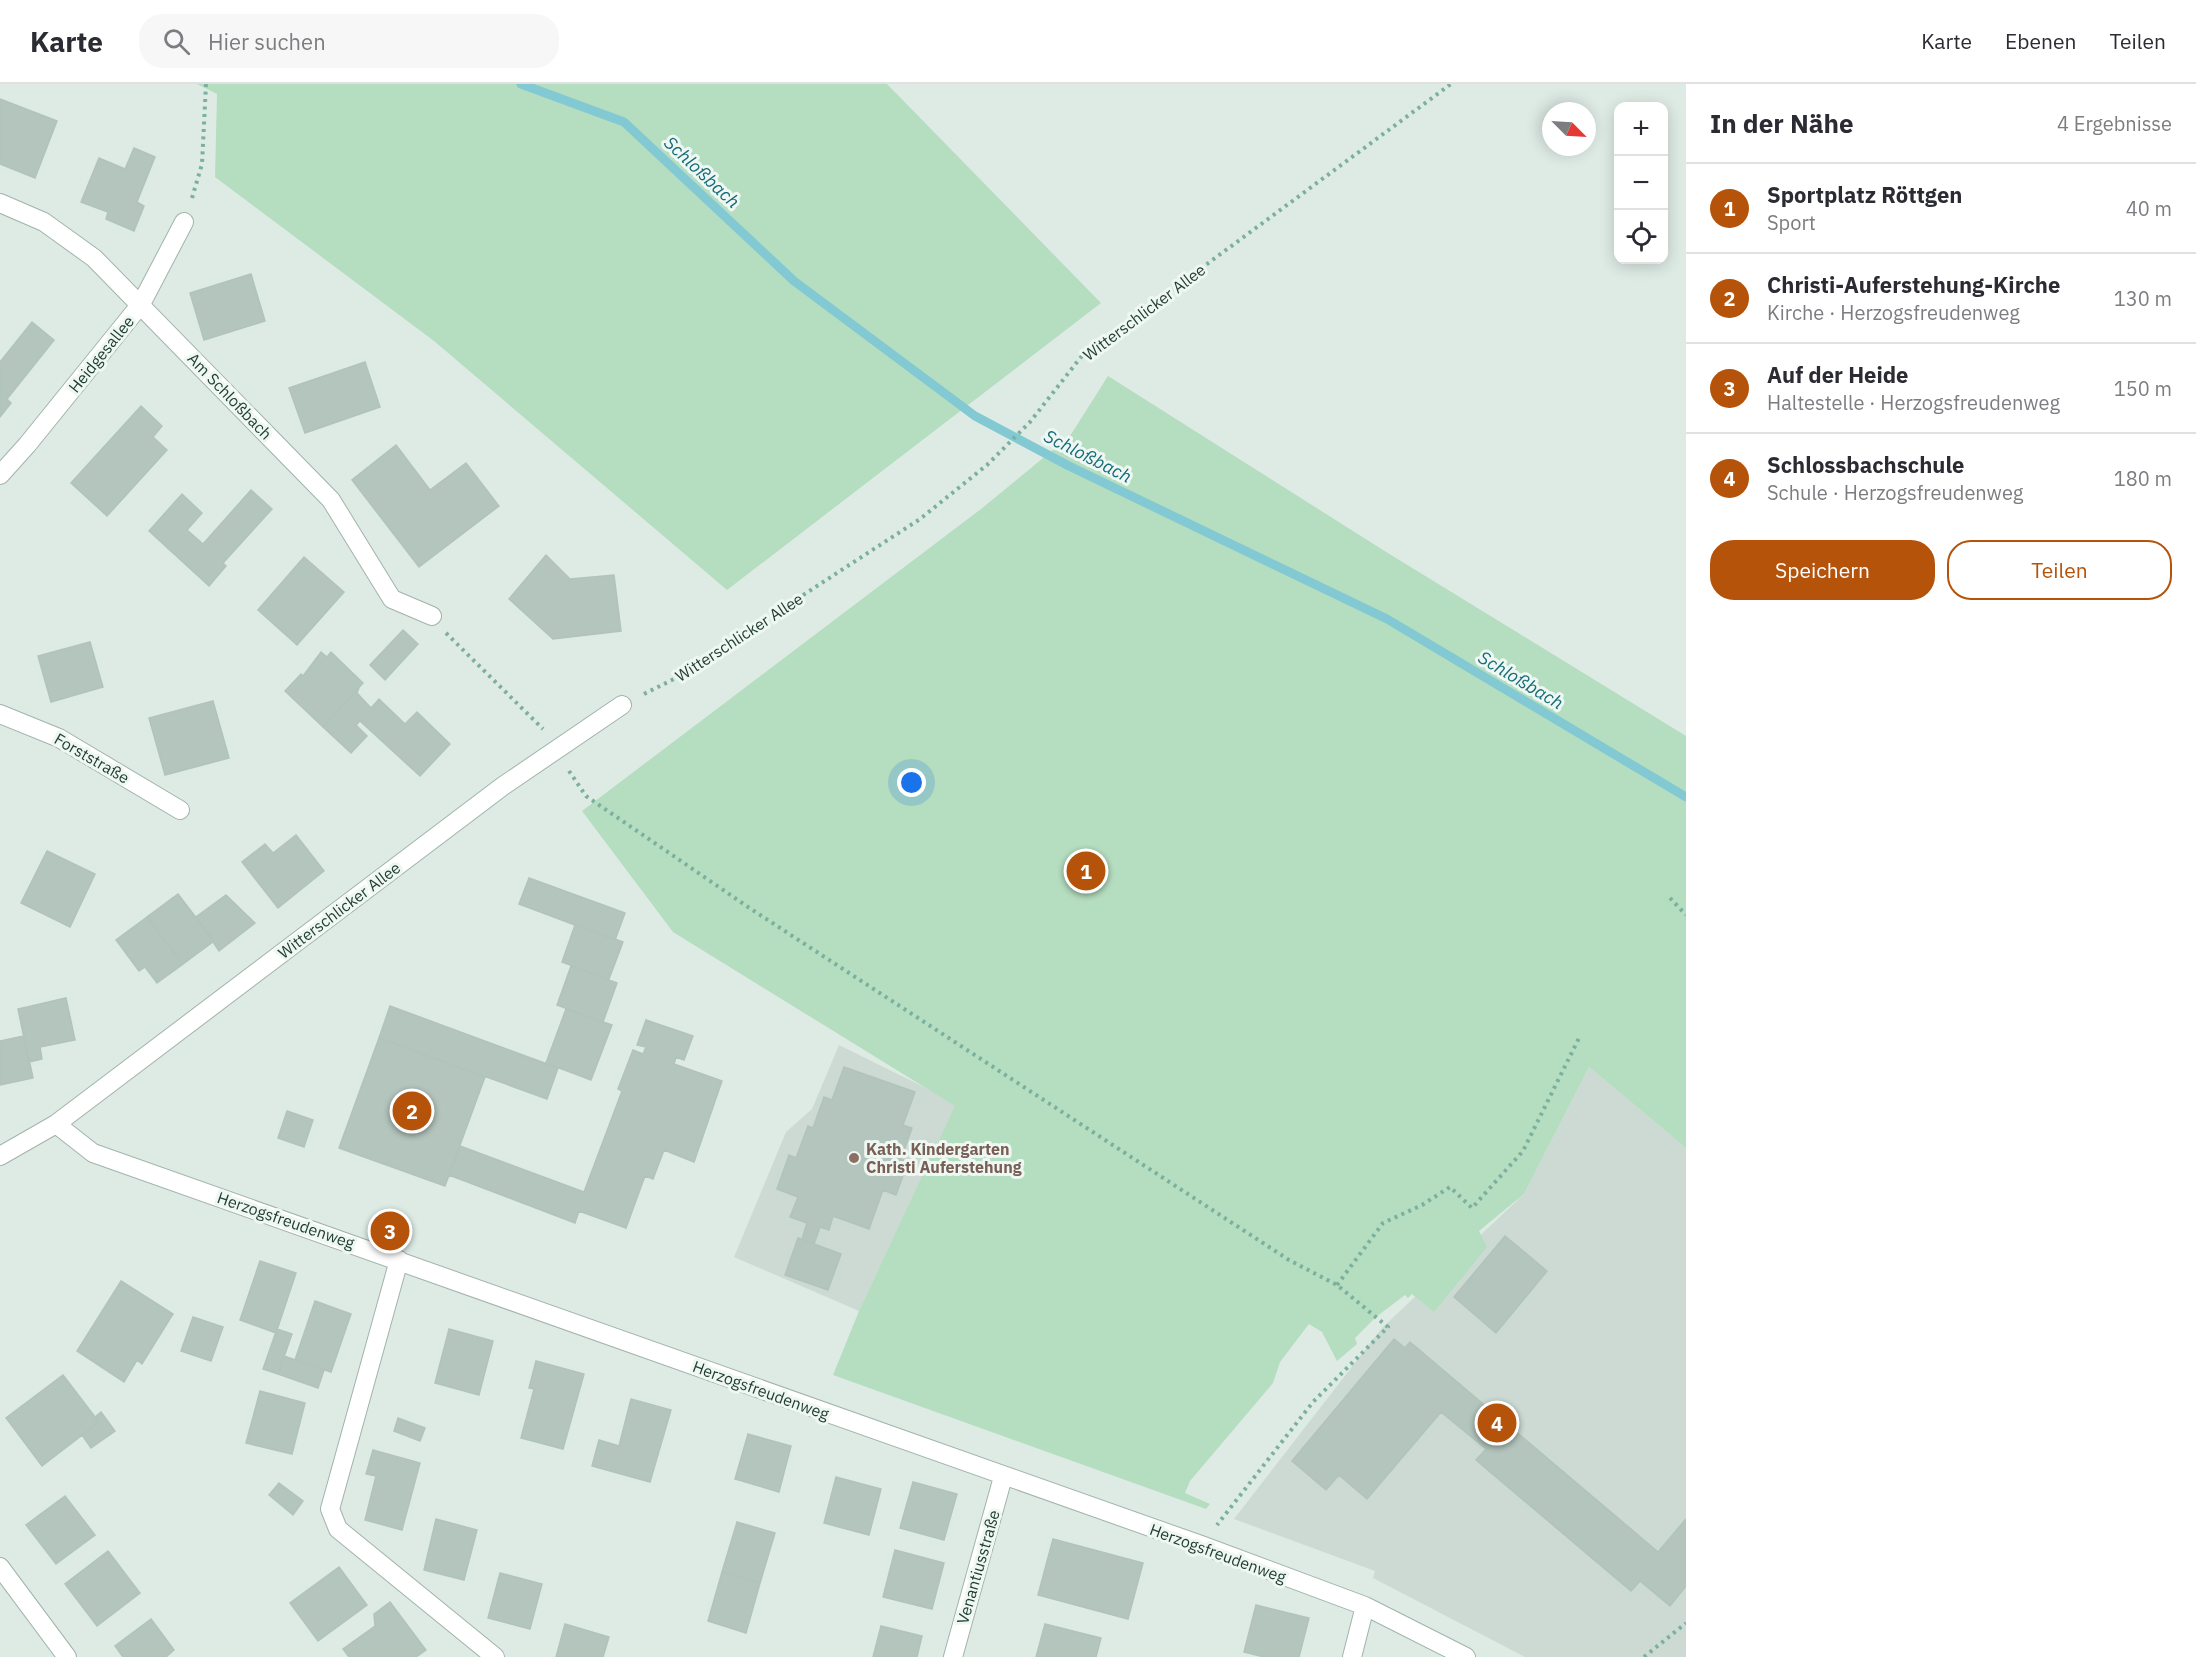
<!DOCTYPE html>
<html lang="de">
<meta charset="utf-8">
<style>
body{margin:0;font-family:"IBM Plex Sans",sans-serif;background:#f7f7f7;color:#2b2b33}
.controls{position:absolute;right:18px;top:18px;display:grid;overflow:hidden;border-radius:12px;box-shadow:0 3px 15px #0003}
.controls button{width:54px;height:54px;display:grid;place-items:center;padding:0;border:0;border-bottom:2px solid #e1e1e2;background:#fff;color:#2b2b33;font:30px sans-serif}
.compass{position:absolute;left:1542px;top:18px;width:54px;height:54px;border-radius:50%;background:#fff;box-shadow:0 3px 15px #0003;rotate:114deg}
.you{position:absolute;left:912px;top:699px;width:21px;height:21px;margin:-15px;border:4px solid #fff;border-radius:50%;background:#1a73e8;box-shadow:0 0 0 9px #1a73e833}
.badge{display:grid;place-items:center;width:39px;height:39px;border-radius:50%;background:#b45309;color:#fff;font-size:20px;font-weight:700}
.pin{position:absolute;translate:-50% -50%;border:3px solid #fff;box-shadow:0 2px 6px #0006}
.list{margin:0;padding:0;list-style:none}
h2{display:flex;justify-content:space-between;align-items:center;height:78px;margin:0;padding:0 24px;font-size:26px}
h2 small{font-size:20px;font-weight:400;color:#7c7c81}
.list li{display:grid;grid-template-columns:39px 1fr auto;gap:18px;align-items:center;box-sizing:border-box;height:90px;padding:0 24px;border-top:2px solid #e1e1e2}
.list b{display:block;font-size:22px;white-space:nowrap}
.list p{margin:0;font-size:20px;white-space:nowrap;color:#7c7c81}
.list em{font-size:20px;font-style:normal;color:#7c7c81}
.actions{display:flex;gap:12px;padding:18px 24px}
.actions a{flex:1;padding:14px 0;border:2px solid #b45309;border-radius:24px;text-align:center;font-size:21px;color:#b45309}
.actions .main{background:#b45309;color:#fff}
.icon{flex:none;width:33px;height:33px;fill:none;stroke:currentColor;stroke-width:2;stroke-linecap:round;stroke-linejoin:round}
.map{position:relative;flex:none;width:1686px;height:1573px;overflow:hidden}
header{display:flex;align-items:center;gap:36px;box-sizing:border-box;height:84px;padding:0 30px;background:#fff;border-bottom:2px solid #e1e1e2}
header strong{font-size:28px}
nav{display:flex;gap:33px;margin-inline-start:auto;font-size:21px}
.search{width:420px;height:54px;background:#f7f7f7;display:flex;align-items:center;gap:15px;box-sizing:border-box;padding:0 21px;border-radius:24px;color:#7c7c81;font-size:22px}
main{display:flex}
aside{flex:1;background:#fff}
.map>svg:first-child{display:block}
</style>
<header>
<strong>Karte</strong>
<div class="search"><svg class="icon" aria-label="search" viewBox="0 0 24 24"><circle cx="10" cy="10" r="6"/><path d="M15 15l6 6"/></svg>Hier suchen</div>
<nav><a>Karte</a><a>Ebenen</a><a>Teilen</a></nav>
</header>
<main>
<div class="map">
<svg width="1686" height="1573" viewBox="0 0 1686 1573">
<rect width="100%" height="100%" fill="#deebe5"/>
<path fill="#ccdad3" d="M839,961L928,1005L956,1022L859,1227L734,1173L786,1048L812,1025Z
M1589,983L1686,1064V1573H1525L1373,1494L1375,1487L1234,1435L1382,1244L1524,1110Z"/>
<path fill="#b5ddbf" d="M197,0H887L1101,219L727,506L434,257L215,93L217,10Z
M1108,292L1383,466L1686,652V1064L1589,983L1524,1110L1479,1147L1487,1163L1434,1228L1412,1210L1408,1214L1405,1211L1376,1233L1355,1254L1357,1260L1337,1277L1322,1248L1309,1240L1280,1278L1273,1299L1190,1397L1185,1409L1210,1420L1206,1425L833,1291L859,1227L955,1022L673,848L582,727L981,425L1070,352Z"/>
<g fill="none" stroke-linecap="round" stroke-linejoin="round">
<path stroke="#82c9d3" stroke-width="9" d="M521,0L624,38L794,197L975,332L1069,382L1387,535L1686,713"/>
</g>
<path fill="#b3c5bd" stroke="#b0c4bb" stroke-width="1.5" d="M0,15L57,37L35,94L0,80Z
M134,64L155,73L137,118L144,122L134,147L106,135L108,128L81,118L99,74L125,85Z
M251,190L265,237L204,256L190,209Z
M32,238L54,256L7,315L11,319L0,333V278Z
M365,278L380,323L305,349L289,304Z
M141,322L162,342L153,353L167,366L107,432L71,399Z
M396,361L430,406L466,379L499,422L419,483L352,396Z
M251,406L272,425L223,479L226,482L209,502L149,447L182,410L202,429L187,446L203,460Z
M546,471L570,495L614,491L621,547L553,555L509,515Z
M304,473L344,508L297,561L258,526Z
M403,546L418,560L385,596L370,581Z
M90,558L103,603L51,618L38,572Z
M321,568L327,573L331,568L363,599L323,643L285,607L301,590L303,592Z
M359,604L357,609L371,624L379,615L405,640L417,628L450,660L420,692L360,637L356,641L367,652L351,669L323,643Z
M213,617L229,674L165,691L149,634Z
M296,751L324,787L278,824L242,778L265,760L273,769Z
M47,767L95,790L70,843L21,819Z
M529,794L625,829L615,856L519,820Z
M178,810L214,857L183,880L147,833Z
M226,811L255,839L219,867L196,833Z
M147,833L183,880L157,899L145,883L139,887L116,856Z
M575,841L623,858L609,895L562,878Z
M571,882L617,899L603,938L557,921Z
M66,914L75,956L40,963L42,975L29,978L18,925Z
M390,922L558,984L547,1015L379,954Z
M566,925L612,941L591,996L546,979Z
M646,936L693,952L684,976L676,973L674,980L722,997L694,1078L664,1066L653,1095L645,1092L626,1144L579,1127L575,1139L449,1091L460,1062L584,1108L622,1007L618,1005L633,966L643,970L646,963L637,961Z
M24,952L33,994L0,1001V957Z
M379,954L485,993L445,1102L339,1064Z
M844,983L915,1008L903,1041L912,1044L901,1075L908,1078L896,1111L883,1106L869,1145L833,1132L829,1146L820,1143L814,1160L802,1155L807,1139L790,1133L798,1113L777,1105L789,1071L796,1074L808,1042L813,1044L824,1013L832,1016Z
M287,1027L313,1036L304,1063L278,1054Z
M1505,1152L1547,1187L1496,1249L1454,1213Z
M798,1154L841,1170L828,1206L785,1191Z
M260,1177L296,1189L276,1249L240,1236Z
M121,1197L173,1230L142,1280L137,1276L124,1298L77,1267Z
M315,1217L351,1230L331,1288L295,1276Z
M193,1233L223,1243L211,1277L181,1267Z
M277,1245L292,1250L278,1290L263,1285Z
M449,1245L493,1257L479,1311L435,1299Z
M1394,1255L1405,1264L1410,1258L1658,1468L1686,1435V1502L1670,1522L1640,1497L1631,1507L1476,1376L1486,1365L1441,1328L1367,1415L1339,1391L1326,1406L1292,1377Z
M284,1272L324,1286L318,1304L278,1290Z
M536,1277L584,1290L563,1365L521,1354L534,1305L529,1304Z
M63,1291L99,1338L42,1382L6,1334Z
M260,1307L305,1319L292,1370L246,1359Z
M631,1315L671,1326L650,1398L592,1382L599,1356L619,1362Z
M101,1328L115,1347L91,1364L82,1351L99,1338L95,1333Z
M398,1334L425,1344L420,1357L394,1347Z
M748,1350L791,1362L779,1408L735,1395Z
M373,1366L420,1379L402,1446L365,1436L376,1392L366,1390Z
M836,1393L881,1405L869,1451L824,1439Z
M913,1398L957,1410L944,1456L900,1444Z
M279,1399L303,1417L293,1431L269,1411Z
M65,1412L95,1451L56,1480L26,1441Z
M436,1435L477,1446L464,1496L424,1486Z
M737,1438L775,1449L760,1499L722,1488Z
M1053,1455L1143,1479L1128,1535L1038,1511Z
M895,1466L944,1479L932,1525L883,1513Z
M108,1467L140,1509L97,1542L65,1500Z
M339,1483L367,1521L318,1557L290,1519Z
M722,1488L760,1499L746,1549L708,1537Z
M500,1489L542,1500L530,1545L488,1534Z
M390,1518L426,1566L416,1573H349L343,1565L375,1542L374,1530Z
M1256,1521L1309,1534L1299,1573H1264L1244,1568Z
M151,1535L174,1566L166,1573H123L115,1562Z
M565,1540L609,1553L603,1573H556Z
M1045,1540L1101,1554L1096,1573H1036Z
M881,1542L922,1552L917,1573H873Z"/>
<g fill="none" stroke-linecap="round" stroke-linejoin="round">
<g stroke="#a1b3ac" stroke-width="20">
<path id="minor" d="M0,119L44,138L94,174L331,416L392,515L432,532
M0,391L27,361L141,220L184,138
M0,630L59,654L180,726
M56,1040L93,1069L1201,1461L1365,1522L1466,1573
M0,1072L56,1040L503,702L622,621
M399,1176L330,1425L338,1445L495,1573
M0,1483L67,1573
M953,1573L1003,1393
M1352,1573L1365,1522"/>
</g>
<path stroke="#7cb09e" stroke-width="4" stroke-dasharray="3 4.5" stroke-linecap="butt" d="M192,114L202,80L206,0
M446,549L543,645
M644,610L674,595L920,435L987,381L1030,338L1081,273L1451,0
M569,687L586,712L751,825L1289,1176L1337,1201L1388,1243L1313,1318L1217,1441
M1670,814L1686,831
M1337,1201L1383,1139L1422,1121L1450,1103L1472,1124L1523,1067L1580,952
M1644,1573L1686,1539"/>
<use href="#minor" stroke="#fff" stroke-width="18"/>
</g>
<circle fill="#8d6e63" stroke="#eef7f2" stroke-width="2" cx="854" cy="1074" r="6"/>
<g text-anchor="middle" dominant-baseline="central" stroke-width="6" stroke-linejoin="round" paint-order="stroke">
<g font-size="16" fill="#1f3b32" stroke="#eef7f2">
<text transform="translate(1144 228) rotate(-37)">Witterschlicker Allee</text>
<text transform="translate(101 270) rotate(-51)">Heidgesallee</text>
<text transform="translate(230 312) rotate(46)">Am Schloßbach</text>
<text transform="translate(739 553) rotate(-33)">Witterschlicker Allee</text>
<text transform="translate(92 674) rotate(30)">Forststraße</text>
<text transform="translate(339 826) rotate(-37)">Witterschlicker Allee</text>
<text transform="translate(286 1136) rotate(19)">Herzogsfreudenweg</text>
<text transform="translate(761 1306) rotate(20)">Herzogsfreudenweg</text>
<text transform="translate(1218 1469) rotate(20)">Herzogsfreudenweg</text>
<text transform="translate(978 1483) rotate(-74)">Venantiusstraße</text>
</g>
<g font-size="16" font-weight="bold" fill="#785e54" stroke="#eef7f2" text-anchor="start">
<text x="866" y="1065">Kath. Kindergarten<tspan x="866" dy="18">Christi Auferstehung</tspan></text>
</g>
<g font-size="18" font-style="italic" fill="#166c79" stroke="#eef7f2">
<text transform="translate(702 88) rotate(43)">Schloßbach</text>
<text transform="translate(1088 372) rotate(27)">Schloßbach</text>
<text transform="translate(1521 596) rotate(31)">Schloßbach</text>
</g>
</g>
</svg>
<div class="controls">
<button>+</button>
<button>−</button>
<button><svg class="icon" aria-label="locate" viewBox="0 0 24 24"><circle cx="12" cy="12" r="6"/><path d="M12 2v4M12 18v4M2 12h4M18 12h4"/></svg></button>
</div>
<svg class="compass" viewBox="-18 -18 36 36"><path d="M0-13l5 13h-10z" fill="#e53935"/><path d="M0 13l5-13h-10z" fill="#7c7c81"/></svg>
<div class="you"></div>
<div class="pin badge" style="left:1086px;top:787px">1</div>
<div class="pin badge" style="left:412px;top:1027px">2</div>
<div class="pin badge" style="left:390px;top:1147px">3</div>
<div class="pin badge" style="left:1497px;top:1339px">4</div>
</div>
<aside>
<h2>In der Nähe<small>4 Ergebnisse</small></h2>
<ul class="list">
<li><span class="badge">1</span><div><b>Sportplatz Röttgen</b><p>Sport</p></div><em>40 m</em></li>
<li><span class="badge">2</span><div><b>Christi-Auferstehung-Kirche</b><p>Kirche · Herzogsfreudenweg</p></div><em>130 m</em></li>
<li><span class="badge">3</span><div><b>Auf der Heide</b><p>Haltestelle · Herzogsfreudenweg</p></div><em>150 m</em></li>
<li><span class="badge">4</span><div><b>Schlossbachschule</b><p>Schule · Herzogsfreudenweg</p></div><em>180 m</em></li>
</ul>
<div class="actions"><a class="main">Speichern</a><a>Teilen</a></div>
</aside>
</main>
